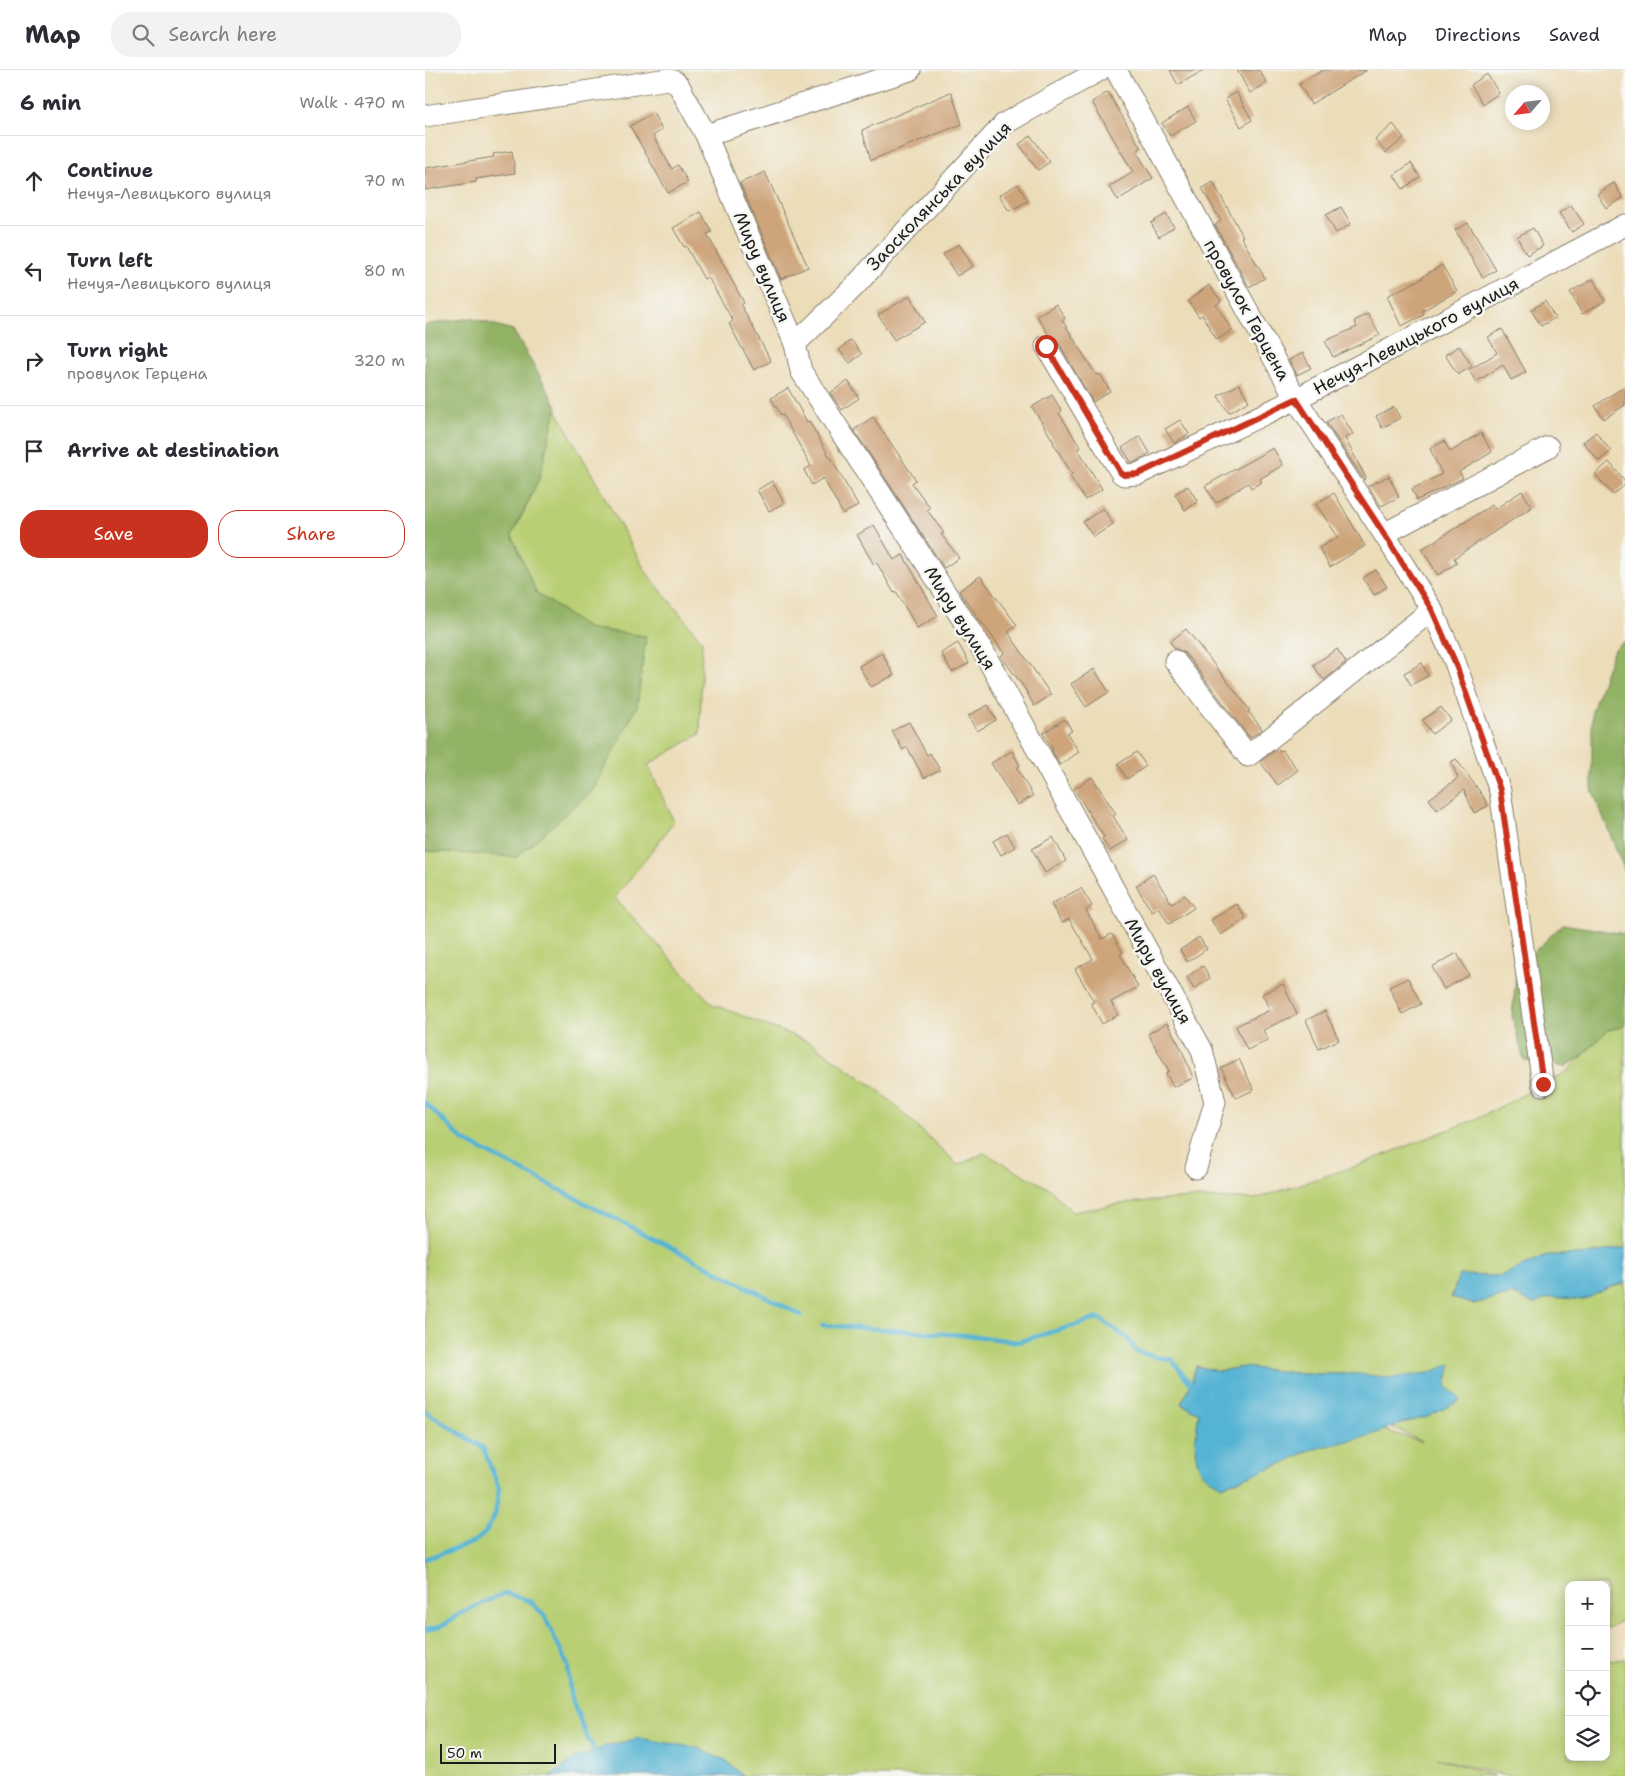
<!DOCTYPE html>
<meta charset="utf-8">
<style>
body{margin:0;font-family:"Shantell Sans",sans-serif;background:#f2f2f3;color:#2b2b33}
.controls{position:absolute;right:15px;bottom:15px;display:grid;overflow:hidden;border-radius:10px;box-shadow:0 2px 12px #0003}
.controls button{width:45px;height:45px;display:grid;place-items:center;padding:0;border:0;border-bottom:1px solid #e1e1e2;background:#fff;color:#2b2b33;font:25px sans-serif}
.compass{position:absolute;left:1080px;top:15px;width:45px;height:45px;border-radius:50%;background:#fff;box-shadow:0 2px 12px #0003;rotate:242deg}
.scale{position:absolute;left:15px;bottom:12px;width:116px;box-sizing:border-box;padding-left:5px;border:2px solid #1c1c1c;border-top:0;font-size:14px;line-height:18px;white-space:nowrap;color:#1c1c1c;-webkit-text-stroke:4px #f6f6f2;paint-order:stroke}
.stop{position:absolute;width:15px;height:15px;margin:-11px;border:4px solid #c8321e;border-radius:50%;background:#fff}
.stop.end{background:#c8321e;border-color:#fff;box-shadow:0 1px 5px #0008}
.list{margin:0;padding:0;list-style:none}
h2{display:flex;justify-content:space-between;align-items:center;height:65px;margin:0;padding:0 20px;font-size:21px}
h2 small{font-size:16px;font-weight:400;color:#7c7c81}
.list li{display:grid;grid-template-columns:32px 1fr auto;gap:15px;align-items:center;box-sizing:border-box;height:90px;padding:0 20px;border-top:1px solid #e1e1e2}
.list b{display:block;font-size:19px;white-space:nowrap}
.list p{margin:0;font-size:16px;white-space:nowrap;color:#7c7c81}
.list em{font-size:16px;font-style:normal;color:#7c7c81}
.actions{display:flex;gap:10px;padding:15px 20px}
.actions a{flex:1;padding:11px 0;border:1px solid #c8321e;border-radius:20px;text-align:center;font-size:18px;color:#c8321e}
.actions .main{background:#c8321e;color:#fff}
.icon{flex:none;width:28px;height:28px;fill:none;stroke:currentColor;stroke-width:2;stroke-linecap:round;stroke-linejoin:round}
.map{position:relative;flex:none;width:1200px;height:1706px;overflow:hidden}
header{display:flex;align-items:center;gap:30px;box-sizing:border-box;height:70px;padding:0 25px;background:#fff;border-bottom:1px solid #e1e1e2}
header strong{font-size:24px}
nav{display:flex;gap:28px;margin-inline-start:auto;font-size:18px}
.search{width:350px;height:45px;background:#f2f2f3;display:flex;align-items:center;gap:12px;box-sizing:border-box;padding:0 18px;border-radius:20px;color:#7c7c81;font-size:19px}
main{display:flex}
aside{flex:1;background:#fff}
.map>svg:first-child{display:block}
</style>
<header>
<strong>Map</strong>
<div class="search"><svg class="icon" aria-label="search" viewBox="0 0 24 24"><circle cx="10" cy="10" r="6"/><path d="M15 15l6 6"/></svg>Search here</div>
<nav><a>Map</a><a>Directions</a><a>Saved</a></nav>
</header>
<main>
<aside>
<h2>6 min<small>Walk · 470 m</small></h2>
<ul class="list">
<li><svg class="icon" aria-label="ahead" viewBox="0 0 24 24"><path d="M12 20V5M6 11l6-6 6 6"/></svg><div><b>Continue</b><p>Нечуя-Левицького вулиця</p></div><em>70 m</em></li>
<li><svg class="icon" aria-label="left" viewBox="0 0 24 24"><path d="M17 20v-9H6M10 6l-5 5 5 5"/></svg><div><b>Turn left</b><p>Нечуя-Левицького вулиця</p></div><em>80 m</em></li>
<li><svg class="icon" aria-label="right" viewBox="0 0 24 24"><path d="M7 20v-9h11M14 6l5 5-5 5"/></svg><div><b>Turn right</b><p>провулок Герцена</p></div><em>320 m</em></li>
<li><svg class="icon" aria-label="arrive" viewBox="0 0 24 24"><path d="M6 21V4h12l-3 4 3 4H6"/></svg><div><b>Arrive at destination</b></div></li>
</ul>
<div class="actions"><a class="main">Save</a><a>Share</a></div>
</aside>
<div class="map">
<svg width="1200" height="1706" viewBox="0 0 1200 1706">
<rect width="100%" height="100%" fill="#f6f6f2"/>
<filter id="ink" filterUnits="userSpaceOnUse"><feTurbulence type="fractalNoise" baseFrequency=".02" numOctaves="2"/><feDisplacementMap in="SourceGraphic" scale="10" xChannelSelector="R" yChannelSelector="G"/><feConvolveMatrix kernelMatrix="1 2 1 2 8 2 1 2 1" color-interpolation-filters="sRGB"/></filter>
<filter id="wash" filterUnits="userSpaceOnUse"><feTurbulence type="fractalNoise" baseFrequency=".0096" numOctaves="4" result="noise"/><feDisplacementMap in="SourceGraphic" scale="20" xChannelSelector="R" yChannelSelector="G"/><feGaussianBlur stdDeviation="1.12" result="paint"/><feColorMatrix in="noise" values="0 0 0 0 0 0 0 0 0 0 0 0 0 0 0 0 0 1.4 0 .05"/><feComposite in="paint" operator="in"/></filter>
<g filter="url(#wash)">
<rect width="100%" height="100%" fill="#ecddb9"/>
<path fill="#b9cf73" stroke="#6a7648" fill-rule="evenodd" d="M127,332L221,502L277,571L275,664L223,695L249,752L190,828L287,934L387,973L457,1023L533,1095L559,1083L625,1119L647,1142L701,1133L764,1128L830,1129L934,1095L1058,1046L1143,1001L1183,960L1200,956V1178L1155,1185H1124L1026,1228L1048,1234L1087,1224L1109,1234L1127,1227L1159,1230L1180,1219L1200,1214V1557L1196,1551L1181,1559V1515H1144V1687H1181V1591L1200,1589V1706H1083L1012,1688L1070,1706H318L303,1692L126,1706H0V776L110,522L87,465L107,425ZM771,1296L793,1301L819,1297L878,1304H934L956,1358L967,1357L997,1372L959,1360L944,1366L882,1381L861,1392L797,1416L770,1371L774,1343L756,1334L766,1314Z"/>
<path fill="#92b265" stroke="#576740" d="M45,248L88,260L132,336L114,409L87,465L111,522L162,558L221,566L212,637L167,721L92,787L0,781V255Z
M1200,571V802L1167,719V641L1188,581Z
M1138,854L1200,864V956L1183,960L1156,987L1140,997L1099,990L1087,946L1092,898Z"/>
<path fill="#55b3d3" stroke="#386878" d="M1200,1178V1213L1185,1217L1159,1230L1127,1227L1109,1234L1087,1224L1048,1234L1026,1228L1034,1205L1075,1206L1124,1185H1155Z
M1026,1294L1021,1316L1036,1330L1003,1347L977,1353L944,1366L882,1381L861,1392L797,1416C792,1413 787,1411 783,1408C764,1392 771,1363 774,1343L756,1334L767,1313L771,1296L793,1301L819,1297L878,1304H934L967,1308L1003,1303Z
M214,1668L273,1678L303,1692L318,1706H125L150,1689L181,1676Z"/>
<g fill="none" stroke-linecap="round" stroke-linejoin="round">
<path stroke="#55b3d3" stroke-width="4.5" d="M0,1033L38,1070L376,1245
M397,1255L550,1266L593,1272L674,1248L703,1269L711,1281L730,1287L746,1289L766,1314
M0,1341L58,1378L74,1418L70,1445L60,1463L49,1472L0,1489
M0,1560L15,1557L38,1542L80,1523L105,1531L120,1547L143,1596L145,1624L160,1663L172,1685"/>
</g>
<g id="blocks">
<path fill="#cea47a" d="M745,0H779L753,15Z
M812,0H834L842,13L825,23Z
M898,0H942L886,34L874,14Z
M1062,4L1074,23L1058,34L1046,15Z
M526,22L537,54L446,90L437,60Z
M683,22L716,78L711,81L728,108L693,130L684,117L708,102L667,32Z
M811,22L827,50L816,57L800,29Z
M763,37L771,51L745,66L737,53Z
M228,43L237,60L228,66L247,99L253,95L263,112L243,123L205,56Z
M968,54L979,68L961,83L950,70Z
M606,66L625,92L613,100L594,74Z
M87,81L90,103L51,109V112L0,120V98L69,87L68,84Z
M986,93L995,107L978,119L969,105Z
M340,102L383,197L356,209L315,113Z
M788,112L818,166L816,167L840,208L824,217L790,155L796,151L777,118Z
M1189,113L1198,128L1181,138L1172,124Z
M593,114L603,131L584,141L574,125Z
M1146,135L1159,154L1147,162L1134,143Z
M916,137L926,154L911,163L901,145Z
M276,142L287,162L282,164L319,233L316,235L346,291L329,300L304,254L308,251L283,207L279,209L261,176L259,177L248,158Z
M741,144L749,157L734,167L726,153Z
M1043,153L1071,200L1058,208L1030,160Z
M1108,158L1118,176L1102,185L1092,167Z
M534,174L548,196L532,206L518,184Z
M1017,195L1032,221L997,241L999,245L976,256L962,226L998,208L997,207Z
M1168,209L1180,231L1157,244L1145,222Z
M784,215L796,231L791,235L807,260L792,270L777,245L774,247L763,231Z
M485,226L500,252L469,270L453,245Z
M1120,231L1130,248L1116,256L1106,240Z
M631,234L640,248L637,250L671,305L675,304L685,321L668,332L632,270L623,264L612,246Z
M943,244L955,265L908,287L900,271L932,257L929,251Z
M1077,259L1101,302L1086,310L1078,295L1051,312L1044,300L1072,283L1063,267Z
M426,270L437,284L425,293L414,280Z
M1034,276L1047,296L1033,305L1020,285Z
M878,283L886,298L872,305L864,290Z
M423,311L434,328L417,340L405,323Z
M814,314L824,331L804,343L793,326Z
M1200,316V335L1179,349L1170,336Z
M363,318L382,352L384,351L404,386H405L433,436L418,444L398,408L387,415L379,400L386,396L357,344L356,345L346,328Z
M627,325L637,341L634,343L655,377L653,379L677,419L660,430L645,406L647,404L628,373L629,372L607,337Z
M969,337L975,348L957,358L951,346Z
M916,344L928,364L920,368L941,408L939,410L901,352Z
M448,347L491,410L487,413L505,438L502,440L519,463L516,464L534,488L519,498L429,360Z
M755,350L764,364L749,373L740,359Z
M1171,362L1186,381L1174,391L1158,372Z
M1056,363L1067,382L1034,402L1038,408L992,430L987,419L1017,404L1005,379L1019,371L1025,382Z
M715,366L725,383L710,392H706L697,378Z
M848,378L858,395L835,409L837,412L826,418L823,413L791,433L780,416Z
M1184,392L1200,411V415L1188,425L1170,404Z
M964,406L974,427L956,436L943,416Z
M347,411L359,433L344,441L332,420Z
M763,416L773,432L760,440L750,424Z
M1097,421L1107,437L1029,488L1032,493L1013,505L997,479L1067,435L1070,439Z
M909,423L940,476L905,497L894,478L913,467L891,434Z
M678,438L688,454L669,467L658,452Z
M449,455L469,490L478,485L513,546L492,558L471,521L469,523L452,493L449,495L432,465Z
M951,500L962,517L949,525L938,508Z
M555,506L592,555L583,562L626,625L609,636L600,619L576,586L579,583L534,521Z
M761,559L825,640L823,641L837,659L825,668L760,583L751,579L745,572Z
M533,573L544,593L527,602L516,583Z
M912,579L921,592L899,610L888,595Z
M457,583L469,605L446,617L434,596Z
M997,593L1003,606L986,615L979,603Z
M669,599L684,622L661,637L646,614Z
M563,635L571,650L552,661L543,646Z
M1016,637L1026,650L1007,664L998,650Z
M640,649L647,661L642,663L654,682L635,695L627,681L628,680L618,663Z
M484,652L502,685L505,683L515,700L499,708L482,677L478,680L467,661Z
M852,679L855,681L857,680L873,700L853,715L835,692Z
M587,681L595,696L592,698L608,726L592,735L566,693Z
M712,682L721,696L702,709L693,694Z
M1031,689L1058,726L1063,736L1049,743L1039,720L1012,740L1004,729L1033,708L1026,692Z
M667,707L691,744L688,746L703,770L685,781L677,769L679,767L649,719Z
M582,763L590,777L576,785L568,771Z
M628,767L641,791L620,803L607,779Z
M728,804L747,834L760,825L769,838L744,854L734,838L727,842L711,816Z
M656,818L667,836L661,840L677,869L687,864L698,883L695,884L713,917L686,932L693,945L677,954L666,933L669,932L650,899L668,889L644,849L637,853L626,834Z
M812,834L821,848L796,865L786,850Z
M774,867L782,879L762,892L755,880Z
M1032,883L1044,905L1019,919L1007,897Z
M778,896L785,908L769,919L762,907Z
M983,908L996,934L977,944L964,917Z
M858,914L872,944L838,960L843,970L822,980L811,956L845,940L837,924Z
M900,941L914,970L894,979L881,950Z
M742,953L756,978L768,1008L748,1017L741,1003L744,1001L723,964Z
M814,989L829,1020L811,1028L796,998Z"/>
</g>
</g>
<g filter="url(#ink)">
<use href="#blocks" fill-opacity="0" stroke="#847c6a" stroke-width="1"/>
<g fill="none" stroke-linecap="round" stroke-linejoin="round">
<g stroke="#847c6a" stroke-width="23">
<path id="minor" d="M691,0L871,329L959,464L1007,540L1030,592L1075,721L1118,1015
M0,46L243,9L249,11L254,16L281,65L370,274L376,301L557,579L777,980L790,1032L771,1098
M281,65L485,0
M370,274L429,217L579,54L675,0
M621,276L696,403L699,405L713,404L871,329L1200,155
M959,464L1123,377
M750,591L823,686L1007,540"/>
</g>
<use href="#minor" stroke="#fff" stroke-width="21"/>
</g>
</g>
<g fill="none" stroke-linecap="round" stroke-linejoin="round" filter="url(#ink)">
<path stroke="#c8321e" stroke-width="6" d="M621,276L696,403L699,405L713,404L871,329L959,464L1007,540L1030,592L1075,720L1118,1014"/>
</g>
<g text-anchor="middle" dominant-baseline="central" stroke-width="5" stroke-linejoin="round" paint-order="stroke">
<g font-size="18" fill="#1c1c1c" stroke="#f6f6f2">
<text transform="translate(514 126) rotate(-46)">Заосколянська вулиця</text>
<text transform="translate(337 197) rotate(67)">Миру вулиця</text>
<text transform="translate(822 240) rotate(61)">провулок Герцена</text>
<text transform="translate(991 266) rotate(-28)">Нечуя-Левицького вулиця</text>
<text transform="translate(535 548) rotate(58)">Миру вулиця</text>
<text transform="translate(733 901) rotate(61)">Миру вулиця</text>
</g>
</g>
</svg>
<div class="controls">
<button>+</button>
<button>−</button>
<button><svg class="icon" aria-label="locate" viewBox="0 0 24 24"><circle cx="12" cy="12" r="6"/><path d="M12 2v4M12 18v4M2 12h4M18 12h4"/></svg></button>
<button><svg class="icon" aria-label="layers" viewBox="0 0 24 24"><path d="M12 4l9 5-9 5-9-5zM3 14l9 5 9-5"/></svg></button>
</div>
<svg class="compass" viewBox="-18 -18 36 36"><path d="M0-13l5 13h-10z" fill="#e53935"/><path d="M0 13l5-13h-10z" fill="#7c7c81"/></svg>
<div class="scale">50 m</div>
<div class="stop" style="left:621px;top:276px"></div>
<div class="stop end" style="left:1118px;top:1014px"></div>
</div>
</main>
